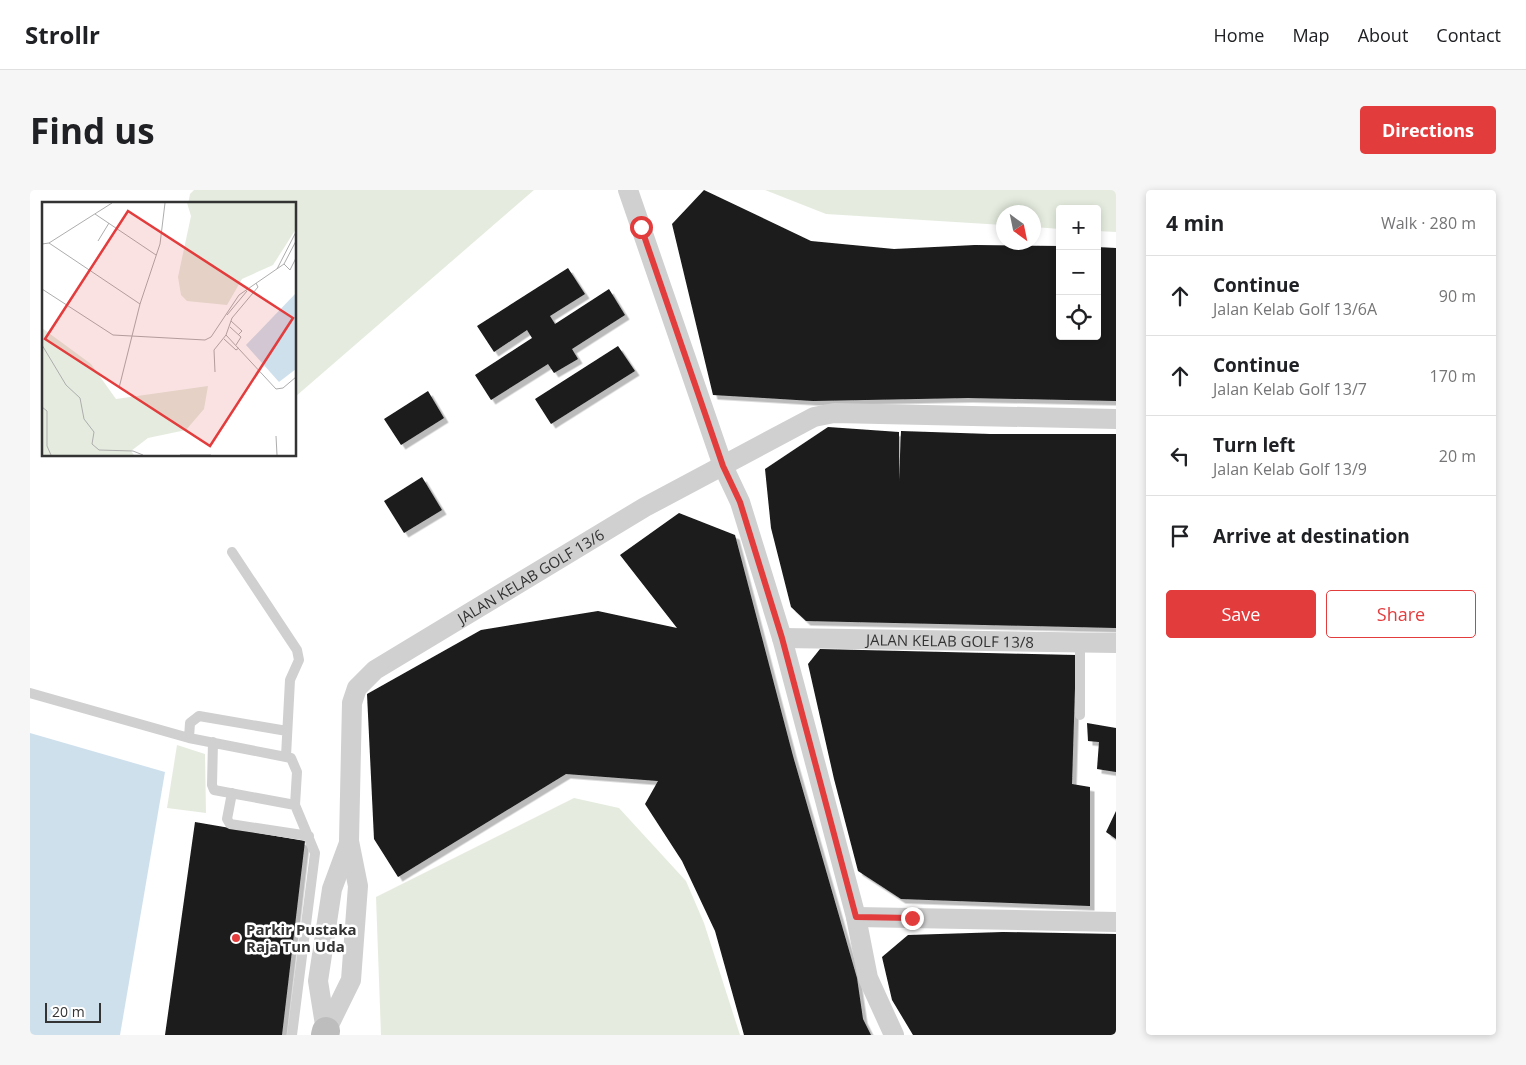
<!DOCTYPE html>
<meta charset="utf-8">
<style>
body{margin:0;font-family:"Open Sans",sans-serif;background:#f6f6f6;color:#202124}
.controls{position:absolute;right:15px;top:15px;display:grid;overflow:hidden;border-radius:5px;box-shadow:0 2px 8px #0003}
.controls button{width:45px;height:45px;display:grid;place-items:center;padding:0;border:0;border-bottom:1px solid #e0e0e0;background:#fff;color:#202124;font:25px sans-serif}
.compass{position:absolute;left:966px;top:15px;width:45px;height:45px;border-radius:50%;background:#fff;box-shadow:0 2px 8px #0003;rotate:147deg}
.scale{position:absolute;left:15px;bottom:12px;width:56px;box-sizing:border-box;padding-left:5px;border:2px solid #333;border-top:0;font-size:14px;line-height:18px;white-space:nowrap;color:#333;-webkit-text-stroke:4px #fff;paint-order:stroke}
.stop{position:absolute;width:15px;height:15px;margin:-11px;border:4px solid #e33c3d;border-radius:50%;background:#fff}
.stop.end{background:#e33c3d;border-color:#fff;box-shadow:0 1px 5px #0008}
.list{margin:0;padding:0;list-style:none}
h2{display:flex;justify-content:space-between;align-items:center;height:65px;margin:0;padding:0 20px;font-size:21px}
h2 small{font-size:16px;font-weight:400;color:#757577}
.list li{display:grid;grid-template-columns:32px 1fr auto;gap:15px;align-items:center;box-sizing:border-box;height:80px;padding:0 20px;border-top:1px solid #e0e0e0}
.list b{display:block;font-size:19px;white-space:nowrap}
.list p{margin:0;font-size:16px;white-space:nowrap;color:#757577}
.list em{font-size:16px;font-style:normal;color:#757577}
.actions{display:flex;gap:10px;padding:15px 20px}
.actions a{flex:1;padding:11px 0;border:1px solid #e33c3d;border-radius:5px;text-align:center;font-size:18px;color:#e33c3d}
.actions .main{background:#e33c3d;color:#fff}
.icon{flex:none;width:28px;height:28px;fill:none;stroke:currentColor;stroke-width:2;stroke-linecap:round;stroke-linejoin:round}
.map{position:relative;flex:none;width:1086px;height:845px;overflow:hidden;border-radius:5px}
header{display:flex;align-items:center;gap:30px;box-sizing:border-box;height:70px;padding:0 25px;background:#fff;border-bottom:1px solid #e0e0e0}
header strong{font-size:24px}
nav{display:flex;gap:28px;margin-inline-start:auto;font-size:18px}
.intro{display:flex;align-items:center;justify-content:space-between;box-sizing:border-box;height:120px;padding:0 30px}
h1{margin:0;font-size:35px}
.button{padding:12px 22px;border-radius:5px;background:#e33c3d;color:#fff;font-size:18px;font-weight:700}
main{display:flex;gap:30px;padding:0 30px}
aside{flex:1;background:#fff;border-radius:5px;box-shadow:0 2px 8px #0003}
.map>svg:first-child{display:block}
</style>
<header>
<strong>Strollr</strong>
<nav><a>Home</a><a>Map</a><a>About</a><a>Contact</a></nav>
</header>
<div class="intro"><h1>Find us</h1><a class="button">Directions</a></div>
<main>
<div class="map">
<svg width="1086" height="845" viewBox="0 0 1086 845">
<defs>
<filter id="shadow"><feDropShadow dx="4.5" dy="4.5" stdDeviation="0" flood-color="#0004"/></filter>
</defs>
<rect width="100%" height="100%" fill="#fff"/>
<path fill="#e5ecdf" d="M164,0H504L265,207V14H158L160,4Z
M735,0H1086V42L1067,41V19H1030V39L1004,37V22H974L973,35L796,24Z
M147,555L175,564L176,623L137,618Z
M544,608L589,618L656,691L674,733L710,845H351L346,707Z"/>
<path fill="#cfe0ed" d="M0,543L135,582L90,845H0Z"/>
<path fill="#1a1a1a" filter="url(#shadow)" d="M674,0L781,51L864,59L945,55L1030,56V146H1067V57L1086,58V211L938,208L783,211L683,205L642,34Z
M538,78L555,104L520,126L525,134L579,99L595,125L542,159L548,169L524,183L518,174L461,210L445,185L502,148L497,140L464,162L447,136Z
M588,156L605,181L521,234L505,209Z
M398,201L414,228L371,255L354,229Z
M798,237L869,242V291L871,241L960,244H1086V438L776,431L761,417L741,338L735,279Z
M392,287L412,320L374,343L354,311Z
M649,323L705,345L763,566L827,788L833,829L841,845H714L685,741L652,671L615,614L628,591L536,584L368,687L344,649L337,504L451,440L568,421L647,438L590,365Z
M790,459L1046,465L1042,594L1060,597V716L871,709L828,681L804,589L778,474Z
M1057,533L1086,538V582L1067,579L1069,552L1058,551Z
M1086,621V649L1076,642Z
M165,632L275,651L252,845H135Z
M973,742L1086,744V845H883L862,810L852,767L878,745Z"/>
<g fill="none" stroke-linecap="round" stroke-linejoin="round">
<path stroke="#d0d0d0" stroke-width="10" d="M202,362L267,460L269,470L260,490L256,566
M0,503L159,548L261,568L267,582L265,615L285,663L262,845
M1050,525V452
M159,548L160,533L169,526L257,541
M183,552L182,595L184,600L265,615
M202,603L197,629L200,634L279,646"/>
<g stroke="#d0d0d0" stroke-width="20">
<path d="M598,0L693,276L710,312L752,448L826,727L838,788L864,845"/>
<path id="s1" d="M752,448L1086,453"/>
<path d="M826,727L1086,732"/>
<path id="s2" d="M296,841L321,790L328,696L319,651L322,513L327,498L345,480L615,317L784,227L804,223L1086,229"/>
<path d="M296,841L288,791L302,699L319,653"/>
</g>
<path stroke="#bdbdbd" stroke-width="28" d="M295,845L296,841"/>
</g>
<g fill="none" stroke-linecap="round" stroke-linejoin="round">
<path stroke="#e33c3d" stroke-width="6" d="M611,37L693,276L710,312L752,448L826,727L882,728"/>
</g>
<circle fill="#e33c3d" stroke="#fff" stroke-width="2" cx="206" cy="748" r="5"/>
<g text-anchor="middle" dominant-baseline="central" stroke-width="5" stroke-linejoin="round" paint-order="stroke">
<g font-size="15" fill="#333" stroke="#fff">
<text stroke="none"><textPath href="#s2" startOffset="558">JALAN KELAB GOLF 13/6</textPath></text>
<text stroke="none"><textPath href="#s1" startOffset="168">JALAN KELAB GOLF 13/8</textPath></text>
</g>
<g font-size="15" font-weight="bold" fill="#333" stroke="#fff" text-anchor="start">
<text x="216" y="739">Parkir Pustaka<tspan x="216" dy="17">Raja Tun Uda</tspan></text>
</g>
</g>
<g transform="translate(12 12)">
<rect width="254" height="254" fill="#fff"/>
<path d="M145,1H254V27L231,63L200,77L185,103L145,99L139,93L136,75L149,14ZM0,126L49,162L74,197L166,184L162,207L144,228L106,236L89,249L92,253H0Z" fill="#e5ecdf"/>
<path d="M254,91V167L237,180L204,143Z" fill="#cfe0ed"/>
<path fill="none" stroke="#adadad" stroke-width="1" d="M53,12L114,53M56,39L67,21M7,41L98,102M0,42L7,41L70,1M242,62L248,68L254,56M235,67L254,30M214,81L216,85L190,116L184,133L234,187L241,186L254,175M0,87L71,133L163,138L169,135L197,93L242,62L254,39M185,113L205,89M189,119L200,129L196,133M188,125L199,135L194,143M182,137L194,148L197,146M0,143L24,183L38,196L42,217L52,230L50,242L57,248L91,249L101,253M173,170L172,148L184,133M77,186L98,102L118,42L123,1M0,205L5,209V244L9,253M234,234L235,253M138,253H169"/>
<path fill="#e33c3d" fill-opacity="0.15" stroke="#e33c3d" stroke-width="2.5" d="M86,9L251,116L168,244L3,137Z"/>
<rect width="254" height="254" fill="none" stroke="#333" stroke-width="2.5"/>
</g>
</svg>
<div class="controls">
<button>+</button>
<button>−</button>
<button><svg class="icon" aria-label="locate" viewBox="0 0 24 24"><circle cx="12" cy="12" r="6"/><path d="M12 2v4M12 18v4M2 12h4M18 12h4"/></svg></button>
</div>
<svg class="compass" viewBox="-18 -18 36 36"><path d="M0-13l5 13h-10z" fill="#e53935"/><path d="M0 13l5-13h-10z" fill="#757577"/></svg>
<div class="scale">20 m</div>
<div class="stop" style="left:611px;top:37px"></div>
<div class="stop end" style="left:882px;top:728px"></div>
</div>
<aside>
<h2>4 min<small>Walk · 280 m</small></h2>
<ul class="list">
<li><svg class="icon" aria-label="ahead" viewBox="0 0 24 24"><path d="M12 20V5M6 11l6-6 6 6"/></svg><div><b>Continue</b><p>Jalan Kelab Golf 13/6A</p></div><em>90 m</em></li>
<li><svg class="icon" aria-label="ahead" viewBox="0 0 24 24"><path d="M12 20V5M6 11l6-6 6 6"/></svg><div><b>Continue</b><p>Jalan Kelab Golf 13/7</p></div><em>170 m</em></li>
<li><svg class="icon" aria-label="left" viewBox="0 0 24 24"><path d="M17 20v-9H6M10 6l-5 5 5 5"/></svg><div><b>Turn left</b><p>Jalan Kelab Golf 13/9</p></div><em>20 m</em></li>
<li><svg class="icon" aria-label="arrive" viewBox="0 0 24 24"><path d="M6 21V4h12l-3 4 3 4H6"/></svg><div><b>Arrive at destination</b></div></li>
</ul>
<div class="actions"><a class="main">Save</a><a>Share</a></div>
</aside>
</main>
